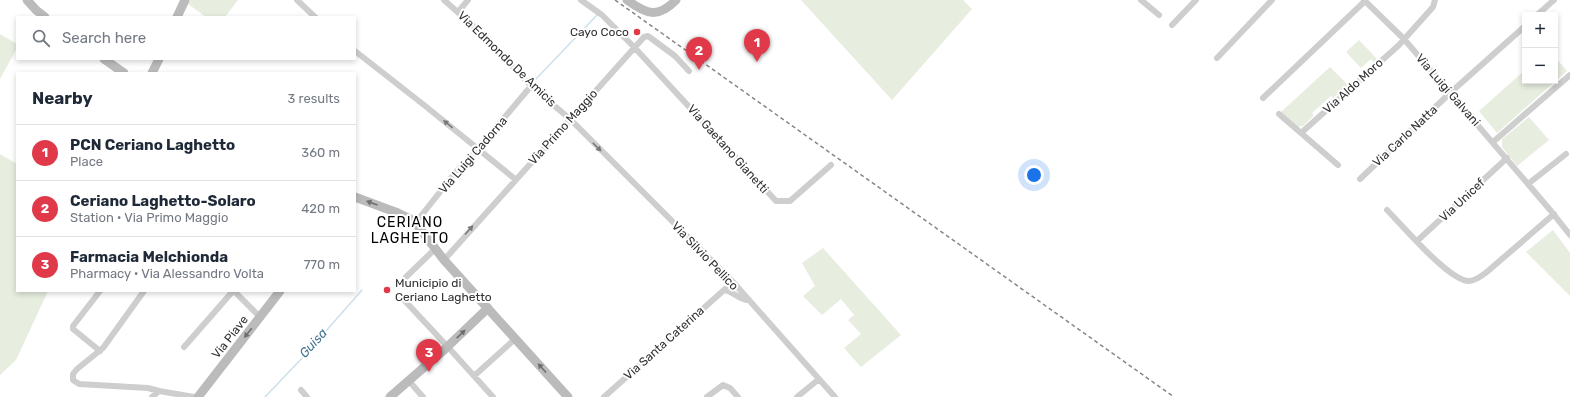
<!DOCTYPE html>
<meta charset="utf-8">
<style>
body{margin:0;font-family:Rubik,sans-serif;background:#f6f6f7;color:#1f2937}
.controls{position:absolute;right:12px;top:12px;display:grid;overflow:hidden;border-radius:0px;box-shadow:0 2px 6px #0003}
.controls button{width:36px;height:36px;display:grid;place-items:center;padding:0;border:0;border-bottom:1px solid #e0e1e3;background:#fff;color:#1f2937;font:20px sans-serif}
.you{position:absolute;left:1034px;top:175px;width:14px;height:14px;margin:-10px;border:3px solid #fff;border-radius:50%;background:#1a73e8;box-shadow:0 0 0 6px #1a73e833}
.badge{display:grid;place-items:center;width:26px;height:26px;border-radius:50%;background:#e03a4a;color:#fff;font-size:13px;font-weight:700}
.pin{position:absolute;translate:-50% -33px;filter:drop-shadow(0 1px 2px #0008)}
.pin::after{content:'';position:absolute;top:21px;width:14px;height:12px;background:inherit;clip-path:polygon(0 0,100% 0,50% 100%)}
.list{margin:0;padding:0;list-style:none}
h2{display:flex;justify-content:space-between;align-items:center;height:52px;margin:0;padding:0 16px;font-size:17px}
h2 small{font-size:13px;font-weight:400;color:#747a83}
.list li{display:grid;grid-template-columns:26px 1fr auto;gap:12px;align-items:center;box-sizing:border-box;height:56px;padding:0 16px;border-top:1px solid #e0e1e3}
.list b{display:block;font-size:15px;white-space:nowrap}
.list p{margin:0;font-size:13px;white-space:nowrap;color:#747a83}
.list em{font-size:13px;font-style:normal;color:#747a83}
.icon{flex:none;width:22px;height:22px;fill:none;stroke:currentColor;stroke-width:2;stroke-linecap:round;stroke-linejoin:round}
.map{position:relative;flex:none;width:1570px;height:397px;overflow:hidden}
.search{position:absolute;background:#fff;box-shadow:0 2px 6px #0003;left:16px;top:16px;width:340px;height:44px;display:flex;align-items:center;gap:10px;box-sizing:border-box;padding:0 14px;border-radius:0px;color:#747a83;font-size:15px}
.panel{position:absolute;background:#fff;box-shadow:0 2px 6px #0003;left:16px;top:72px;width:340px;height:220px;border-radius:0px}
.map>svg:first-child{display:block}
</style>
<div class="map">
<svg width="1570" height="397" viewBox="0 0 1570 397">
<rect width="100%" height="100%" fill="#fff"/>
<path fill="#e7eddf" d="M190,0H238L225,17H206L188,4Z
M801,0H963L972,9L892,100Z
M0,34L17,44V48L0,79Z
M1359,40L1377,59L1374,62L1371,59L1361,68L1346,52Z
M1555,57L1567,71L1497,133L1479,111L1525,70V81H1555Z
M1330,67L1348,85L1333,98L1331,96L1312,113L1314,115L1303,126L1297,127L1281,112Z
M1529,117L1549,140L1517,166L1502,147V139Z
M0,154L17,164V291H48L16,360L0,375Z
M1553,230L1570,253V296L1526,252Z
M823,248L901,335L861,367L844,348L861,334L848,320L854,315L841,299L822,315L803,296L815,286L802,263Z"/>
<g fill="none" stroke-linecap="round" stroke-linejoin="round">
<path stroke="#cce0ec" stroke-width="1.5" d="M536,79L597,15
M265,397L304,356L362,290"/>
<path stroke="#cecece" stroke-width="6" d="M297,0L315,17
M444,0L479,31L531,86L570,119L733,282L835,397
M581,0L602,15L634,47L776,201H790L831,165
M1141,0L1159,15
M1364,0L1404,39L1551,211L1570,235
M458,12L468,0
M1537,15L1554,0
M1172,25L1196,0
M355,51L424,105L515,179
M1217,58L1272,0
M1263,98L1365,1
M1279,114L1338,165
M1301,133L1399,45L1433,7L1435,0
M1493,142L1570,75
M1360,179L1450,93L1525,26
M1528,184L1566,154
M1387,210C1402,225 1449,281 1469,281C1476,281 1483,275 1488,271L1554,214
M414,221H417L455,173L478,149L531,86
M1417,241L1507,158
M444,260L644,37L648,36L675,56L689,71
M406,277L435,249
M724,290C733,291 738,299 747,300
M100,291L73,326V329L100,351
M144,291L103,348L77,369L73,374V380L79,384L148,388L159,391L194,397
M234,291L260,317
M405,301L448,347L493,397
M184,347L233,291
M474,376L516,338
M409,381L423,397
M301,390L307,397
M152,397L159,391
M604,397L733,282
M707,397L723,385L730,388L738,397
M797,397L819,379"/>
<path stroke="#bbb" stroke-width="9" d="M27,0L36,10L45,17
M627,0C646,14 658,19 676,0
M177,17L185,0
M104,59L124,73
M152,73L159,59
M355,197L398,213L414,221L444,260L568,397
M198,397L280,291
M390,397L445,349L488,308"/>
<path stroke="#868686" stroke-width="1.5" stroke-dasharray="4 3" stroke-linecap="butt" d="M615,0L1174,397"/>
</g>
<defs><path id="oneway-solid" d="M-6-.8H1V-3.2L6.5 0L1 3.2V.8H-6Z"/></defs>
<g fill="#787878">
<use href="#oneway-solid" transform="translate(448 124) rotate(-141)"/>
<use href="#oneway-solid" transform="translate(597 147) rotate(45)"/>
<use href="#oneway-solid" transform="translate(469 230) rotate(-48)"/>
</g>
<g fill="#6f6f6f">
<use href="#oneway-solid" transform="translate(372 203) rotate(-160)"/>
<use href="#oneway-solid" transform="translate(248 333) rotate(128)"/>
<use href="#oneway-solid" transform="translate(461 334) rotate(-44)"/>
<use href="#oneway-solid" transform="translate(542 368) rotate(-132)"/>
</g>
<g fill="#e03a4a" stroke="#fff" stroke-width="1.5">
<circle cx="637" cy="32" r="4"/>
<circle cx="387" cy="290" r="4"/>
</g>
<g text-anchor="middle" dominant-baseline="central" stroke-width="4" stroke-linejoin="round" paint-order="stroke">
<g font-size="12" fill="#313131" stroke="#fff" text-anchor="end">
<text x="629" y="32">Cayo Coco</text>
<text x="395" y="283" text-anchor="start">Municipio di<tspan x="395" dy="14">Ceriano Laghetto</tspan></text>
</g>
<g font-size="12" fill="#313131" stroke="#fff">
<text transform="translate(507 59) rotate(44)">Via Edmondo De Amicis</text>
<text transform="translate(1353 86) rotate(-42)">Via Aldo Moro</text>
<text transform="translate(1448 90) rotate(49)">Via Luigi Galvani</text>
<text transform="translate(563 127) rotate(-48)">Via Primo Maggio</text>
<text transform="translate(1405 136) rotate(-43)">Via Carlo Natta</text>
<text transform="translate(728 149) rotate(48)">Via Gaetano Gianetti</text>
<text transform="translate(473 155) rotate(-49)">Via Luigi Cadorna</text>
<text transform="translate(1462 200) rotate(-43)">Via Unicef</text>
<text transform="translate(705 256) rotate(46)">Via Silvio Pellico</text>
<text transform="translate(230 337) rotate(-52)">Via Piave</text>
<text transform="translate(664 343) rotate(-42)">Via Santa Caterina</text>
</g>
<g font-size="13" font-style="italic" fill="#407391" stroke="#fff">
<text transform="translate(313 343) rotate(-48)">Guisa</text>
</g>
<g font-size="14" letter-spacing="1" fill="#000" stroke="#fff">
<text x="410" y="222">CERIANO<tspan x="410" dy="16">LAGHETTO</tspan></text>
</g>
</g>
</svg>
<div class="controls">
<button>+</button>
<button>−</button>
</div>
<div class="you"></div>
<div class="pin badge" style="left:757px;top:62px">1</div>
<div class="pin badge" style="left:699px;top:70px">2</div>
<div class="pin badge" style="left:429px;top:372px">3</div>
<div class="search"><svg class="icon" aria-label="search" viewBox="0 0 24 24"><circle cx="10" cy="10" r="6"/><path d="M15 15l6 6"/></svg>Search here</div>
<section class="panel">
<h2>Nearby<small>3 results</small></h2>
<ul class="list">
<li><span class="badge">1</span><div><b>PCN Ceriano Laghetto</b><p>Place</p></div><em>360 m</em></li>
<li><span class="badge">2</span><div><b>Ceriano Laghetto-Solaro</b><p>Station · Via Primo Maggio</p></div><em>420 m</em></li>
<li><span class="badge">3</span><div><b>Farmacia Melchionda</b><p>Pharmacy · Via Alessandro Volta</p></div><em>770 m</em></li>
</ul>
</section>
</div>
